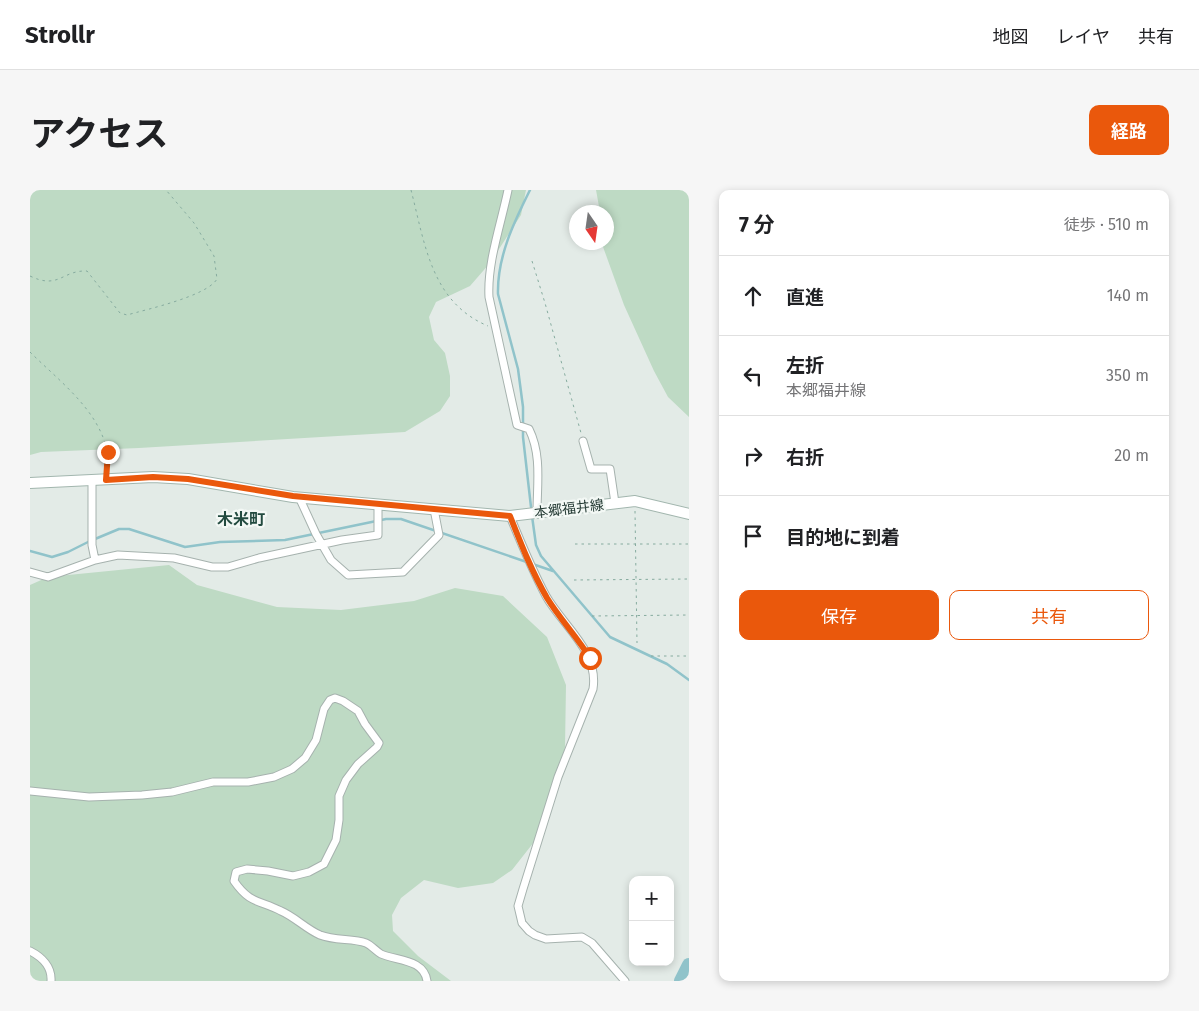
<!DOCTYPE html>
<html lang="ja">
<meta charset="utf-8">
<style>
body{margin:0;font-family:"Fira Sans","Noto Sans JP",sans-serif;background:#f6f6f6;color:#202124}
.controls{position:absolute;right:15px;bottom:15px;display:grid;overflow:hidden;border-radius:10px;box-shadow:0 2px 8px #0003}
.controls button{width:45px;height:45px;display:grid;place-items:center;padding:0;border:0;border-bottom:1px solid #e0e0e0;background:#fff;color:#202124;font:25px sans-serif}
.compass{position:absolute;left:539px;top:15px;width:45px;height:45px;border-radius:50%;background:#fff;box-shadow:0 2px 8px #0003;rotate:167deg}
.stop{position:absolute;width:15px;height:15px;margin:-11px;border:4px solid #ea580c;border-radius:50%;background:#fff}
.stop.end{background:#ea580c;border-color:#fff;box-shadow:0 1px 5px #0008}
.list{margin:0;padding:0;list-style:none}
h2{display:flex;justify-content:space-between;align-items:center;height:65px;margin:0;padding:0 20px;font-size:21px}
h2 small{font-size:16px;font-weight:400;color:#757577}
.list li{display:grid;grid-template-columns:32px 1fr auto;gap:15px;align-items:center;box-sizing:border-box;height:80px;padding:0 20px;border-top:1px solid #e0e0e0}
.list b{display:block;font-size:19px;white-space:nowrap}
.list p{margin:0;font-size:16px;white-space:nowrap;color:#757577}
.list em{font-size:16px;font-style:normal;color:#757577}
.actions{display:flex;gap:10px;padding:15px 20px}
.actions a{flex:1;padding:11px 0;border:1px solid #ea580c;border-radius:10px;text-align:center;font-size:18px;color:#ea580c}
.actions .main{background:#ea580c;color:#fff}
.icon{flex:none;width:28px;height:28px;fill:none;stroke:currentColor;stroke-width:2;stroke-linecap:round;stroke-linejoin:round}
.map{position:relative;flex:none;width:659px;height:791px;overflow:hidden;border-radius:10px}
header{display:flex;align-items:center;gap:30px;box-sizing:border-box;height:70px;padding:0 25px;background:#fff;border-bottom:1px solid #e0e0e0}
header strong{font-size:24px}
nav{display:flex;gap:28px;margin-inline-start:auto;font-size:18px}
.intro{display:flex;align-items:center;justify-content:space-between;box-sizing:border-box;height:120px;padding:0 30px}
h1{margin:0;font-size:35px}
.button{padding:12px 22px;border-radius:10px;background:#ea580c;color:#fff;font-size:18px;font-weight:700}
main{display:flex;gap:30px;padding:0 30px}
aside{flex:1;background:#fff;border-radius:10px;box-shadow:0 2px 8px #0003}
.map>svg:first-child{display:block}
</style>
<header>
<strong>Strollr</strong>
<nav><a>地図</a><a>レイヤ</a><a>共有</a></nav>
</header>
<div class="intro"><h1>アクセス</h1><a class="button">経路</a></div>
<main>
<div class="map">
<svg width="659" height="791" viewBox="0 0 659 791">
<rect width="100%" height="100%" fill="#e3ebe7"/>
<path fill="#bedac4" d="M0,0H496L491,25L460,73L440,96L406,112L399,127L404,150L415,163L420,186V206L410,221L375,242L109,258L11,262L0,265Z
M566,0H659V227L638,207L624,181L594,115L572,54V53L576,52V22H570Z
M139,375L167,395L247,417L311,420L384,411L425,398L473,406L517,447L536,495L535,557L515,638L482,680L463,693L428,698L394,690L371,708L362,725L363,741L388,766L421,791H0V395L18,387Z"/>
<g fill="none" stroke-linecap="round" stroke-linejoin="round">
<path stroke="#90c3ca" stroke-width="2.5" d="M500,0C484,32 467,67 468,104L488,179L493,217V247L501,317
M502,326L506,355L511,366L580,447L637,474L659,490
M65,349L89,339H99L155,357L190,352L255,350L356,329H371L523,381
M0,361L22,367L38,362L60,351"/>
<path stroke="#90c3ca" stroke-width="14" d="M651,791L659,775"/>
<g stroke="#a6b2ae" stroke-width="9">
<path id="street" d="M478,0C471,34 457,73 459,107L487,235L499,239C512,265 507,295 507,323
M553,251L561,279H580L585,313
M269,307L286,344L301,370L318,385L373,382L409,345L404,319
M480,326C491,353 502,380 516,406C533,436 569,461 563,499L528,587L493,699L488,716L492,733L499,741L505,745L516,749L552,747L562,753L595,791
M65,370L88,365L144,368L182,377H198L229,368L312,350L348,345V314
M0,382L18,387L65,370L62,355V290
M0,601L59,607L112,605L142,602L183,592H218L244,587L262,579L275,568L286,550L294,519L300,510L305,508L313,511L328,521L335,534L349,553L347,557L328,574L316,590L309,606V630L306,650L294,674L279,682L263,686L238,681L217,679L206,682L204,691C220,714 229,710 251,721C265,727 276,739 290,745C305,751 323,748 336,753C341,755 346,761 351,764C367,771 394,769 397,791
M0,761C12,767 22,777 21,791"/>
</g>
<g stroke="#a2b6ae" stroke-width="12">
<path id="secondary" d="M0,293L123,287L158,289L263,307L480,326L605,311L659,324"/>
</g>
<path stroke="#86ab9f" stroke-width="1" stroke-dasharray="2.5 4" stroke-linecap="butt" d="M381,0C395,54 401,112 458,136
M502,71L515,113L551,243
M0,86C29,100 32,80 57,81L90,123L97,125C118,119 177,106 187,89L184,66L164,33L136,0
M0,162C28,190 69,220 77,261C78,267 77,274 77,280
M605,321L607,453
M545,354H659
M544,390L659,389
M562,426L659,425
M621,466H659"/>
<use href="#street" stroke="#fff" stroke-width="7"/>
<use href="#secondary" stroke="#fff" stroke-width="10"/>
</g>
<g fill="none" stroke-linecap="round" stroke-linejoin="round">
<path stroke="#ea580c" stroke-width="6" d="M78,262L76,290L123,287L158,289L263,306L480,326C491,354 502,382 517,408C530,429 547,447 560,468"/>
</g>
<g text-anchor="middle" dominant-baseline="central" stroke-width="4.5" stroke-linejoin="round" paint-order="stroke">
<g font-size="14" fill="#243a34" stroke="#f3f8f5">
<text transform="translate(539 319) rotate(-7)">本郷福井線</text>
</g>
<g font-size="16" font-weight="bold" fill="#224a3f" stroke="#f3f8f5">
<text x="211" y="329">木米町</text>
</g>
</g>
</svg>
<div class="controls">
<button>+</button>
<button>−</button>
</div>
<svg class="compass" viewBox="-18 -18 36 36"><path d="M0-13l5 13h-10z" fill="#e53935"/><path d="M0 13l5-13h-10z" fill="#757577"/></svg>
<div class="stop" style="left:560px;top:468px"></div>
<div class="stop end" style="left:78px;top:262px"></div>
</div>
<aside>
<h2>7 分<small>徒歩 · 510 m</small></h2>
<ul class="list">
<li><svg class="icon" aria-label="ahead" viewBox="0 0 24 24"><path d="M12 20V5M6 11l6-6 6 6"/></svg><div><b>直進</b></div><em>140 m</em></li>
<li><svg class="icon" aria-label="left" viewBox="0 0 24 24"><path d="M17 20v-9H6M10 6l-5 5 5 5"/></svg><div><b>左折</b><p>本郷福井線</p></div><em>350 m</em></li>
<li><svg class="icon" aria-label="right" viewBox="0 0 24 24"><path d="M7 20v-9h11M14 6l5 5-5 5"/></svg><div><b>右折</b></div><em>20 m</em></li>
<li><svg class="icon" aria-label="arrive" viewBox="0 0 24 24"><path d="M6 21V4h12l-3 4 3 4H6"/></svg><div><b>目的地に到着</b></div></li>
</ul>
<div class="actions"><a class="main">保存</a><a>共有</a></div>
</aside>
</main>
